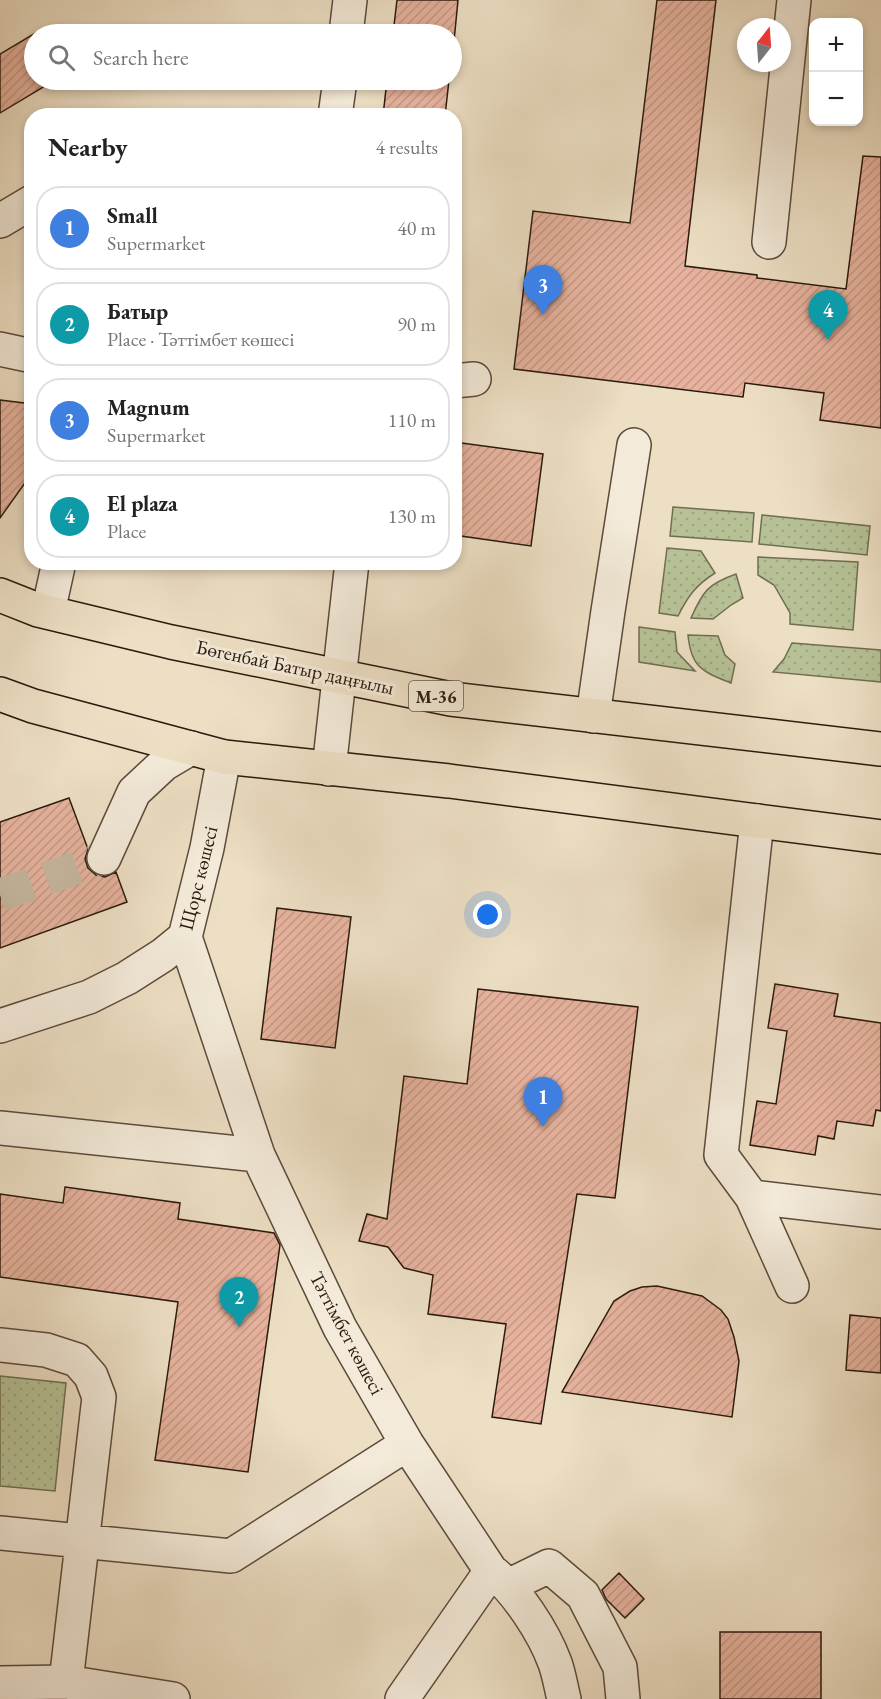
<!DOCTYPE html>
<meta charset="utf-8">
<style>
body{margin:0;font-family:"EB Garamond",serif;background:#f2f2f2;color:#222}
.controls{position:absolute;right:18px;top:18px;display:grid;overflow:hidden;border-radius:12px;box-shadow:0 3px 9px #0003}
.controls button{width:54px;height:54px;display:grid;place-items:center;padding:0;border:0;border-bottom:2px solid #e0e0e0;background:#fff;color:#222;font:30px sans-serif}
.compass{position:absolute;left:737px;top:18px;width:54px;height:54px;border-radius:50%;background:#fff;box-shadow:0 3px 9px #0003;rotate:17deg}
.you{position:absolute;left:488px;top:915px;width:21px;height:21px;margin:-15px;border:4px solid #fff;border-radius:50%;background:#1a73e8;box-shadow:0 0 0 9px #1a73e833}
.badge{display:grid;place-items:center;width:39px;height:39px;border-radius:50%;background:#8f2418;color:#fff;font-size:20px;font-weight:700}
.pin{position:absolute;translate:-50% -50px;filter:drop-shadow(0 2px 3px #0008)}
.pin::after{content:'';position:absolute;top:32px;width:21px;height:18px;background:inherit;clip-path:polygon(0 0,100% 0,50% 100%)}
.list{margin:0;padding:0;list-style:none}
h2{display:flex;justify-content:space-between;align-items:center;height:78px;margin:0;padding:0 24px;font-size:26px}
h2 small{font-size:20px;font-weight:400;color:#767676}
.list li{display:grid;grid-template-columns:39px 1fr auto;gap:18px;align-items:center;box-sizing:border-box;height:84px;margin:0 12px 12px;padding:0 12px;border:2px solid #e0e0e0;border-radius:24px}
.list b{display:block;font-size:22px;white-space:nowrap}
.list p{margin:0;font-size:20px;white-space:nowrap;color:#767676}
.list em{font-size:20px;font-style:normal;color:#767676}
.icon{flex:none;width:33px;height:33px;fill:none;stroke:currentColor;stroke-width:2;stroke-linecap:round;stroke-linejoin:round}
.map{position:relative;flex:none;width:881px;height:1699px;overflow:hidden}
.search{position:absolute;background:#fff;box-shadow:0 3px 9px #0003;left:24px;top:24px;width:438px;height:66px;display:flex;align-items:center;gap:15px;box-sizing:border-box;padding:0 21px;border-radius:33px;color:#767676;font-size:22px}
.panel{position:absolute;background:#fff;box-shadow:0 3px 9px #0003;left:24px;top:108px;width:438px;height:462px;border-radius:24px}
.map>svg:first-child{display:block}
</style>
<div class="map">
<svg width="881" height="1699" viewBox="0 0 881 1699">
<defs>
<pattern id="grass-dots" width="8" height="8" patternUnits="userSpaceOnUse" patternTransform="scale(1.5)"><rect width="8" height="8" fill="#b6c296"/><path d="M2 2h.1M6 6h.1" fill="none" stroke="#9da680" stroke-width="1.8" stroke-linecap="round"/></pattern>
<pattern id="building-hatch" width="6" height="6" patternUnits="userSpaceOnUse" patternTransform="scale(1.5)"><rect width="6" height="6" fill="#e7b39e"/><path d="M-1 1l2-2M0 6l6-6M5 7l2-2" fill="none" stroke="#c69987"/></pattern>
</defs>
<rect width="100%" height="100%" fill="#eddfc4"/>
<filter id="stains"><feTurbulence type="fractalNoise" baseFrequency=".00333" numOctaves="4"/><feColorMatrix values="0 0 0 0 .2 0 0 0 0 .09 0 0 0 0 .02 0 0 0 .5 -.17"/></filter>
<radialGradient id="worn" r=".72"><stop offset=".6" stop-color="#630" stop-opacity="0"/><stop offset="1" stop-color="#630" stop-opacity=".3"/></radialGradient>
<path fill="url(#grass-dots)" stroke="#706e52" stroke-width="1.5" d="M673,507L754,513L752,542L670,536Z
M762,515L870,526L867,555L759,544Z
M667,548L701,551L715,573C696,585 688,596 678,616L659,613Z
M758,557L858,562L853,630L790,624V613L774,585L758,575Z
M736,574L743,598L731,605L713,619L691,618C703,591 708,584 736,574Z
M639,627L675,632L677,652L695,671L639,662Z
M688,635L718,636L725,655L735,664L731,683C703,672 691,668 688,635Z
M792,643L881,650V682L773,672L784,659Z
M0,1376L66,1383L55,1491L0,1486Z"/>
<path fill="url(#building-hatch)" stroke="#2b190d" stroke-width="1.5" d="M397,0H458L452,62V34H393Z
M657,0H716L685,266L757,275V278L846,289L863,156L881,157V428L820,420L824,393L745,383L743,397L514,369L533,211L630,223Z
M37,32L38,34H34V80H55L0,113V54Z
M387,80H449L445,116H383Z
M0,400L32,404V473L0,518Z
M454,442L543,454L531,546L454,535Z
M69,798L88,849L85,859L88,868L96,875L105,877L116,872L127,902L0,948V822Z
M277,908L351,917L335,1048L261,1039Z
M775,984L838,994L834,1016L881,1023V1111L876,1110L873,1126L837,1121L834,1139L818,1136L815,1155L750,1145L757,1101L776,1104L787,1031L768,1028Z
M478,989L638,1007L615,1198L577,1194L541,1424L492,1417L506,1324L428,1314L433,1275L404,1268L388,1247L359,1241L367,1214L387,1219L404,1076L467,1084Z
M65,1187L180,1203L178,1219L274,1233L280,1245L248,1472L155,1460L178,1302L0,1277V1194L63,1203Z
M657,1286L702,1296L721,1310L728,1319L734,1337L739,1361L732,1417L562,1392L614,1301L630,1291L642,1287Z
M850,1315L881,1318V1373L846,1370Z
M619,1573L644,1599L625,1618L606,1599L602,1590Z
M720,1632H821V1699H720Z"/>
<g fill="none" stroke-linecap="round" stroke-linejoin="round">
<path stroke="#c6b79f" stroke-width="33" stroke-dasharray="33 16" stroke-linecap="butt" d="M0,895L104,858"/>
<g stroke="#5c4a3b" stroke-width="36">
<path id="minor" d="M346,34L350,0
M335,116L340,80
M0,221L32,202
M769,242L794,0
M0,349L32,356
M454,381L474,379
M48,612L59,562
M593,716L608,611L634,445
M329,769L352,562
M757,821L721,1155L752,1197L881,1212
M104,858L134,792L164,764L191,748
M185,937L258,1155L340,1328L407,1444L491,1571C516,1589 544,1633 555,1663C559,1674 561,1687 564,1699
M0,1026L89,997L127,978L163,955L185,937L207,848L224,757
M0,1128L258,1155
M752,1197L792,1286
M0,1345L46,1350L77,1360L91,1376L99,1397L66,1682L0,1683
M0,1533L231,1556L407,1444
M508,1586L549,1566L583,1595L620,1667L623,1699
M66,1682L173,1699
M402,1699L491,1571"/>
</g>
<g stroke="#2b190d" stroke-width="36">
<path id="major" d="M0,595L38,610L171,642L451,699L881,749
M0,694L33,706L224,757L449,781L881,837"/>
</g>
<use href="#minor" stroke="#f3ead9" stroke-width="33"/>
<use href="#major" stroke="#eddfc4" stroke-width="33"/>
</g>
<g text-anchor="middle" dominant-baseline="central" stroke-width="6" stroke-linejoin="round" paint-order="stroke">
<rect fill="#f3ead9" stroke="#67584a" stroke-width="1.5" x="409" y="681" width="54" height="30" rx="4.5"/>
<g font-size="18" font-weight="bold" fill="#2b190d">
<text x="436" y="696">M-36</text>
</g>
<g font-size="20" fill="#2b190d" stroke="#f3ead9">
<text transform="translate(295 667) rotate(12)">Бөгенбай Батыр даңғылы</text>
<text transform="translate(198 878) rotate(-76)">Щорс көшесі</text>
<text transform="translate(347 1333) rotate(62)">Тәттімбет көшесі</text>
</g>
</g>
<rect width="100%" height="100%" filter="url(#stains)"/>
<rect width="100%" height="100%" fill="url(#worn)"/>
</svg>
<div class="controls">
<button>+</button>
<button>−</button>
</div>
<svg class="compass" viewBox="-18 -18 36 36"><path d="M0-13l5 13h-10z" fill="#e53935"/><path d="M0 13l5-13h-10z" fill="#767676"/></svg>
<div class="you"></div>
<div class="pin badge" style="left:543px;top:1127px;background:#3f7fe0">1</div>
<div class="pin badge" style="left:239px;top:1327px;background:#0f9aa8">2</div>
<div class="pin badge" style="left:543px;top:315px;background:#3f7fe0">3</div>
<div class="pin badge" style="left:828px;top:340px;background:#0f9aa8">4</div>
<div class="search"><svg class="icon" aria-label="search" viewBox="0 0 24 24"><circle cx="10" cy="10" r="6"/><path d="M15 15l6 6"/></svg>Search here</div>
<section class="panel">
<h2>Nearby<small>4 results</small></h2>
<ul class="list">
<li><span class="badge" style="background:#3f7fe0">1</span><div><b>Small</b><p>Supermarket</p></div><em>40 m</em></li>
<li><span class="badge" style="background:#0f9aa8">2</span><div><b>Батыр</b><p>Place · Тәттімбет көшесі</p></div><em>90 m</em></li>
<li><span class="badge" style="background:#3f7fe0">3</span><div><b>Magnum</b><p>Supermarket</p></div><em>110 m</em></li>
<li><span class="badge" style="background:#0f9aa8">4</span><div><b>El plaza</b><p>Place</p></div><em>130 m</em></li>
</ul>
</section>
</div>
